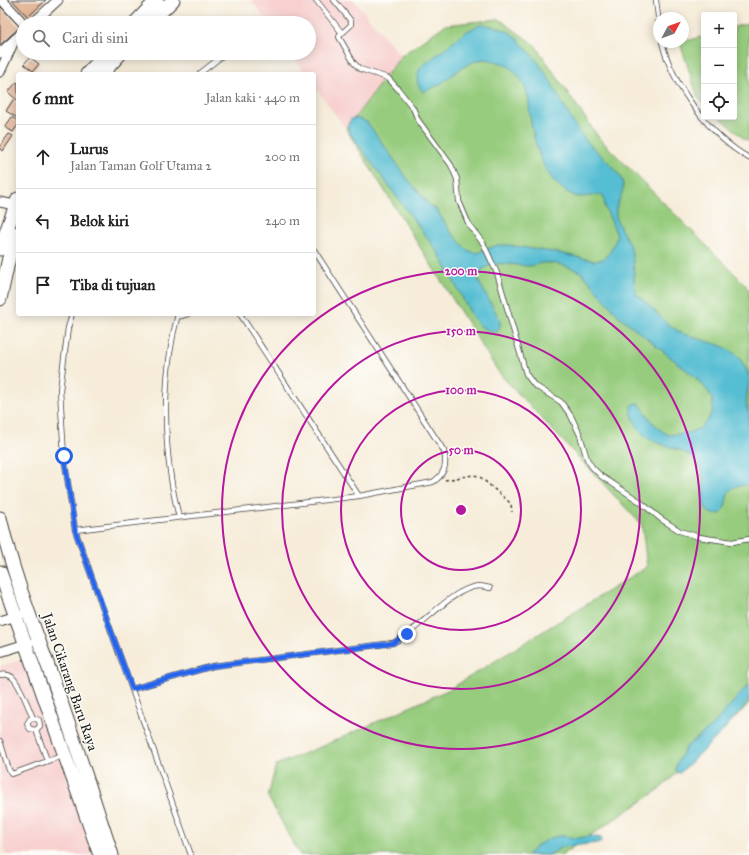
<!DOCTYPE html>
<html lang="id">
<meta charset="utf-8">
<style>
body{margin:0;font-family:"IM FELL Great Primer",serif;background:#f6f6f6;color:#222}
.controls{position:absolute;right:12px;top:12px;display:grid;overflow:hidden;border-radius:4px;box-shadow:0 2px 10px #0003}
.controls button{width:36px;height:36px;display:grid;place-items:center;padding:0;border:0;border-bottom:1px solid #e0e0e0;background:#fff;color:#222;font:20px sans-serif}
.compass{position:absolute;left:653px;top:12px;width:36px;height:36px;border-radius:50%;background:#fff;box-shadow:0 2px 10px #0003;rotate:49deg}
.stop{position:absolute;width:12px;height:12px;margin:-9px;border:3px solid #2563eb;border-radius:50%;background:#fff}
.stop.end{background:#2563eb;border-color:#fff;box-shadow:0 1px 4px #0008}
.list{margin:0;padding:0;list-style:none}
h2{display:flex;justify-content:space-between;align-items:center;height:52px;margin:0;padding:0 16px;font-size:17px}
h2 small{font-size:13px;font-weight:400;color:#767676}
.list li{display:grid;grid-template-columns:26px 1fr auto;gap:12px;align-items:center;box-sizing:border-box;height:64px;padding:0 16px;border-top:1px solid #e0e0e0}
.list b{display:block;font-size:15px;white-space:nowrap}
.list p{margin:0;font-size:13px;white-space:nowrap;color:#767676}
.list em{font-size:13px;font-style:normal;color:#767676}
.icon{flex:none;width:22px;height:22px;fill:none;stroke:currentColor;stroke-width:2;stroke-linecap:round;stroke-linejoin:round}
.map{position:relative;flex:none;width:749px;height:855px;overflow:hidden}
.search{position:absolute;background:#fff;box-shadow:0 2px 10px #0003;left:16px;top:16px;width:300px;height:44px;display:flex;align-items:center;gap:10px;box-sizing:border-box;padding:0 14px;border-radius:22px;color:#767676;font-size:15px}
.panel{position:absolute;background:#fff;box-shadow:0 2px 10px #0003;left:16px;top:72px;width:300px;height:244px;border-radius:4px}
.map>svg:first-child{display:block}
</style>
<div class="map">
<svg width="749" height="855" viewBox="0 0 749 855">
<rect width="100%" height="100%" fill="#fdfcf7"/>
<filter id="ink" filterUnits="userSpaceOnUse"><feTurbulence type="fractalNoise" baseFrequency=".025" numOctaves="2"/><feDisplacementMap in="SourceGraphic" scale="8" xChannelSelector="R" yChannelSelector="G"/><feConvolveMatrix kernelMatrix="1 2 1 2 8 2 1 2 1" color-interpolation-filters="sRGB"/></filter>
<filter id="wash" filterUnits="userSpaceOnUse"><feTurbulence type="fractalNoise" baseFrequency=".012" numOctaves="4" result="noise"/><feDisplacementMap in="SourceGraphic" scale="16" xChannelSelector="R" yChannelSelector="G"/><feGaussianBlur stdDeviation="0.9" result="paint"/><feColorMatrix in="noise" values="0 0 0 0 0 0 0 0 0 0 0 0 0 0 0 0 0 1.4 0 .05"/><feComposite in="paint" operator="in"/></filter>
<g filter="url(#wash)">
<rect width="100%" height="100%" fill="#f6ecd9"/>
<path fill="#f7d0cf" d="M251,0H354L401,56L346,129L314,86V74H305L290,53H309V23H268Z
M26,658L93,855H5L0,807V666Z"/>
<path fill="#97cc7e" stroke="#5a744d" d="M499,19L535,45L599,138L745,284L749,291V704L660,789L561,855H300L268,797L276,765L325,745L450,689L647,567L642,525L499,373L346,129L401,56L445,25Z
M749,23V141L744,139L720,117H734V27Z
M704,36V103L698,98L680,43Z"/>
<path fill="#56bed3" stroke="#396d78" d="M482,24C492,26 502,28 511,33C516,37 520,42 524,46C550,72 559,101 578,130C588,147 616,165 622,180C626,191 618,199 616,209C614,224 627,236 631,249C635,264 633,279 636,294C650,304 661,320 675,329C697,344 730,339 744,365C746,369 748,373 749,377C749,389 743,402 749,413V484L734,487L728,493L725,507L720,514C697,517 705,491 703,477C702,470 699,465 695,460C677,442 649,450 636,424C633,418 631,414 631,406L635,403H639L652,422L663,432L669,435L688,433L700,428L707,421L713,410L712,399L708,391L695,377L618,315L583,274C573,267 555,262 542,263C537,264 532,266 527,266C510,265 489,258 478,275L479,282L500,320V326L498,331L491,332L480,326L472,316L439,254L349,132L348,126L351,119L357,118L367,122L407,178L431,207L436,209L450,231L466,249L472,252L477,253L497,245H508L559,253L595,261L603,259L610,252L615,242L617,235L605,207L604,199L602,195C593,194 584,199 575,196C546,185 536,150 531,123C529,112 530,100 526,90C520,75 510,64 494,61C491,60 487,59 485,59C466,61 454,75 440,84C435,87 429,89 423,92C416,84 416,78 420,68L467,31Z
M749,684V701L721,733L680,773L677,772L675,769L678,761L686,747L712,726Z
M561,836L578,838L591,836L601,838L602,841L597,843L563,847L549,855H527C537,846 546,837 561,836Z"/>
<g id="blocks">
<path fill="#dea885" d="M12,0H46L28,17Z
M0,6L20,27L0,45Z
M30,57L39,64L33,71L24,64Z
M17,82L18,83V101L8,92Z
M13,100L18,103V114L16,117L6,111Z
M12,117L18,121V125L13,132L5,127Z
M9,134L13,136L3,151L0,149V146Z"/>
</g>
</g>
<g filter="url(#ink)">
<use href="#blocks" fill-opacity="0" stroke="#3d3b38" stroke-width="1"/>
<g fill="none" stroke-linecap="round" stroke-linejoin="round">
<g stroke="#3d3b38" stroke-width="6">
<path id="service" d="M316,0L342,33
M334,0L351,21V25L340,35L339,37L354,63L360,69L388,78L398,89L413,108L418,120L451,165L457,179L459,201L469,225L483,243L497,273L526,374L534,385L561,402L571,416L580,435L587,459L592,467L601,476L639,501L661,519L680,531L699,537L732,542L749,539
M656,0L659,25
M662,42C672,85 711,137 749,158
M199,74L226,53
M72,314L68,328L60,390L64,457L75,530L191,855
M178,314C164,365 163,427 171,478C173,492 176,505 179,517
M240,314L359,496
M177,317L188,314
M75,530L359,496L433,482C445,474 447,465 444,451L314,250
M0,675C5,674 8,674 12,677C19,683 29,708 33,718L39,720L40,726L36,730
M132,689L213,666L393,643C419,631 450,589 478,586C482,586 486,587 490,588
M33,718L30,719L27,724L30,729L36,730
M36,730L47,760
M0,741L9,770L12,774L64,755"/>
</g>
<g stroke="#3d3b38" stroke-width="11">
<path id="minor" d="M2,0L23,23
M33,23L58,0
M0,53L23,32
M0,72L15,39
M0,202L15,205
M0,621L20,615
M0,652L29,643"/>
</g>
<g stroke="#3d3b38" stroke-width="15">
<path id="secondary" d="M135,23L157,0
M150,23L173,0
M87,74L106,53
M102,74L121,53
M0,249L18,199
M0,299L9,258L18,233
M0,518C13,575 35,630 55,685C75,742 93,798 112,855
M0,572L100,855"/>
</g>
<path stroke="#3d3b38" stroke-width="1.5" stroke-dasharray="3 3" stroke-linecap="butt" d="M445,480L473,475L479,476L508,501L511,504L512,512"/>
<use href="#service" stroke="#fff" stroke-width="4.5"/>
<use href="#minor" stroke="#fff" stroke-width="9"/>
<use href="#secondary" stroke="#fff" stroke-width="13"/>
</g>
</g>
<g fill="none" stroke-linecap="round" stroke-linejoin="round" filter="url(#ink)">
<path stroke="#2563eb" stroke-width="5" d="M64,456L75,530L132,689L213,666L387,644L393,643L407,634"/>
</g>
<g fill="none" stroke="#b5179e" stroke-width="2">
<circle cx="461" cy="510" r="60"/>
<circle cx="461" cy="510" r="120"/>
<circle cx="461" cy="510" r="179"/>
<circle cx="461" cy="510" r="239"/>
</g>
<g text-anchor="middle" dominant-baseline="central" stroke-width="3" stroke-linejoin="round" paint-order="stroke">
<g font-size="14" fill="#1c1c1c" stroke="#fdfcf7">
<text transform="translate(70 682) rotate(71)">Jalan Cikarang Baru Raya</text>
</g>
</g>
<circle cx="461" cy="510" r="6" fill="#b5179e" stroke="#fdfcf7" stroke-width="2"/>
<g font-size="12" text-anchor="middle" font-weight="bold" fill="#b5179e" stroke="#fdfcf7" stroke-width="3" stroke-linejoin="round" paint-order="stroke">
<text x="461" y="275">200 m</text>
<text x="461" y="335">150 m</text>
<text x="461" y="394">100 m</text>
<text x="461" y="454">50 m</text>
</g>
</svg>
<div class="controls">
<button>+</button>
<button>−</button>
<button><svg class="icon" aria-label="locate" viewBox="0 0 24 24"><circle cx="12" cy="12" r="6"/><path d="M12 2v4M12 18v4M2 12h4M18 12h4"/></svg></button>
</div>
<svg class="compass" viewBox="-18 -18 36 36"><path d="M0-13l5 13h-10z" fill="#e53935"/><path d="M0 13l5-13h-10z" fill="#767676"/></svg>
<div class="stop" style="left:64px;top:456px"></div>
<div class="stop end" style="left:407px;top:634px"></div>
<div class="search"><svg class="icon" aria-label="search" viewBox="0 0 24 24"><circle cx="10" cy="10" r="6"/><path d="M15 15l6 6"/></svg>Cari di sini</div>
<section class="panel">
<h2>6 mnt<small>Jalan kaki · 440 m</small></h2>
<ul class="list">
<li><svg class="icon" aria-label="ahead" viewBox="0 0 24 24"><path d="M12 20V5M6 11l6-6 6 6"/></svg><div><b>Lurus</b><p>Jalan Taman Golf Utama 2</p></div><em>200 m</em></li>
<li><svg class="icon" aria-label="left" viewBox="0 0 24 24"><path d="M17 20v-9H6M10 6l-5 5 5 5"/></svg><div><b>Belok kiri</b></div><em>240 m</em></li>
<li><svg class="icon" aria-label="arrive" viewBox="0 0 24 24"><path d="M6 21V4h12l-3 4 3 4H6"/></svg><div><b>Tiba di tujuan</b></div></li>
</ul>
</section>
</div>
